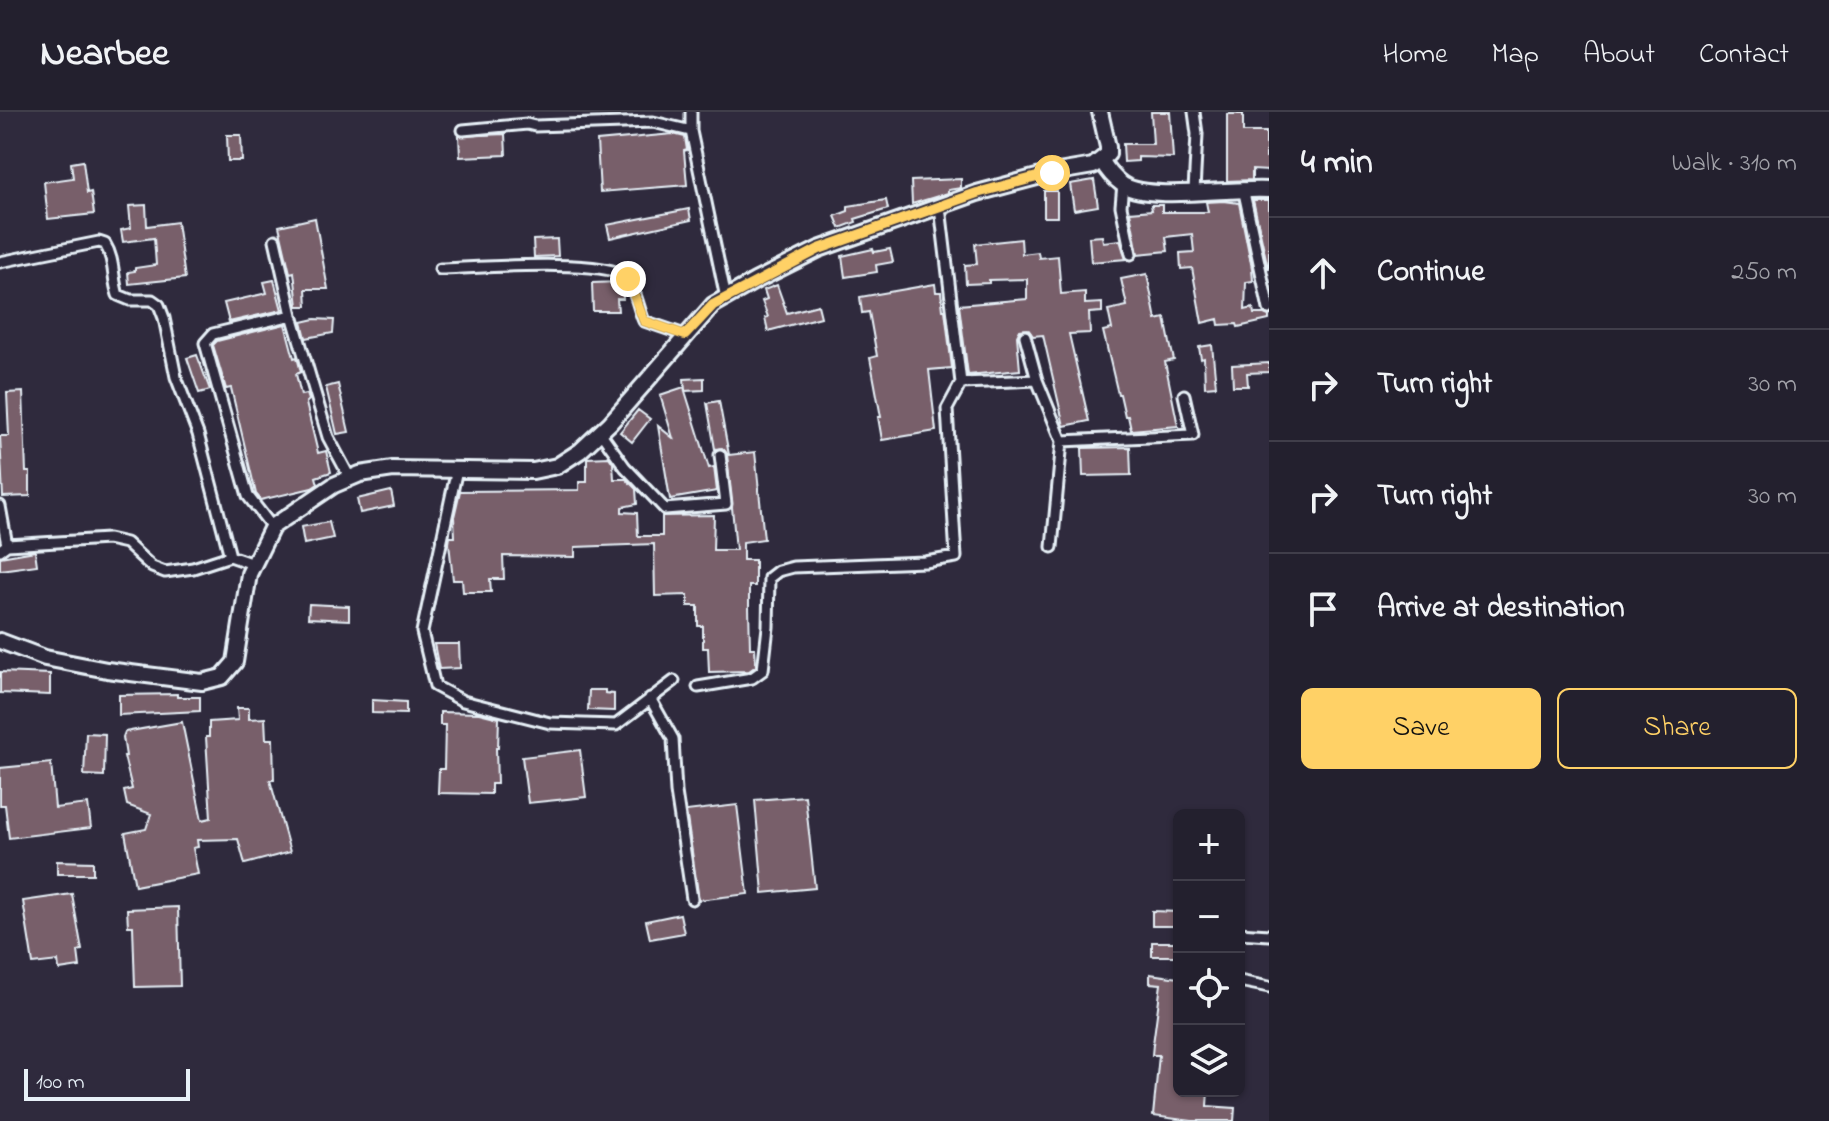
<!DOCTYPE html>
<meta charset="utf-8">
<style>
body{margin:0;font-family:"Indie Flower",sans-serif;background:#2b2836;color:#f1f3f6}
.controls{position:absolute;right:24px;bottom:24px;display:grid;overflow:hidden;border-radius:12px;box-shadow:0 2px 6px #0004}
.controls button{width:72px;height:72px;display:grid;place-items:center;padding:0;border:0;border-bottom:2px solid #403e4a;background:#23202e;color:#f1f3f6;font:40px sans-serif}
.scale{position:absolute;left:24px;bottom:20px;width:166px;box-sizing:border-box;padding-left:8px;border:4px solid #e8f1f8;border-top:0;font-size:22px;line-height:28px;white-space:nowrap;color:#e8f1f8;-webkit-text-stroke:6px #2f2a3d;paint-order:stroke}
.stop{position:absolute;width:24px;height:24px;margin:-18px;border:6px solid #ffd166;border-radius:50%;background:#fff}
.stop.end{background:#ffd166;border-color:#fff;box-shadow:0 2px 8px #0008}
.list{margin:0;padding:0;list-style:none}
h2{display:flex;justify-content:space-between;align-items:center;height:104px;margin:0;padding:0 32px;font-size:34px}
h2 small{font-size:26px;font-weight:400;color:#a3a3aa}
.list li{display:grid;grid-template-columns:52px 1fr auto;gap:24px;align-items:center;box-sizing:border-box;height:112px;padding:0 32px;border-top:2px solid #403e4a}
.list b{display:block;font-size:30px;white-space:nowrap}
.list em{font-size:26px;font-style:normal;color:#a3a3aa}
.actions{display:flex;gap:16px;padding:24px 32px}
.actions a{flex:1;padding:18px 0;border:2px solid #ffd166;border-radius:12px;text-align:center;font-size:28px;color:#ffd166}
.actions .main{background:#ffd166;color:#111}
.icon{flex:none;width:44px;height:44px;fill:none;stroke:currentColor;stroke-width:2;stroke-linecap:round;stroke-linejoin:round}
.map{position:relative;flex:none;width:1269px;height:1009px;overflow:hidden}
header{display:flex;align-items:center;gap:48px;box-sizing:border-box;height:112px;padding:0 40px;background:#23202e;border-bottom:2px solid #403e4a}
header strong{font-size:38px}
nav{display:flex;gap:44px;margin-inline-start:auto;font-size:28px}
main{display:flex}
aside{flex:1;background:#23202e}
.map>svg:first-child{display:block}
</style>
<header>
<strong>Nearbee</strong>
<nav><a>Home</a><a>Map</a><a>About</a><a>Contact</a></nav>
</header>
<main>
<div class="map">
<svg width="1269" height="1009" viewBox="0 0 1269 1009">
<rect width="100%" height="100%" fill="#2f2a3d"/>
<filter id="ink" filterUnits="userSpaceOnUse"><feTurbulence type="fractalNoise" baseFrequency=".0125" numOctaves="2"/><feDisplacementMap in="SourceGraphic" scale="16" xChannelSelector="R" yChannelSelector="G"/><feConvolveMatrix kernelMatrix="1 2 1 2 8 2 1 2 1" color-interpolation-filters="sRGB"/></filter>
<g filter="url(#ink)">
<path fill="#785f6b" stroke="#e8f1f8" stroke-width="2" d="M1151,0H1170L1173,46L1138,45V49L1124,50L1123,32H1153Z
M1227,2H1243V20H1266V46H1269V59L1252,58V68L1227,69Z
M505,22L506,43L460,45L459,24Z
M673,22L685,25L687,38L684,39L687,73L600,80L597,29Z
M227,23H241L242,49H228Z
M83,49L87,81L91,80L94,102L48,107L44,70L73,66L71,51Z
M961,67V76L948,78V81L912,92L911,69Z
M1094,68L1098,94L1074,98L1070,72Z
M1044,79H1057V105H1044Z
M886,88L888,97L855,107L856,110L840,116L835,104L848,99V94Z
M1253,88H1269V156H1268Z
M1224,89L1239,91L1252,156L1253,169L1246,170L1245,198L1253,196L1254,202H1264L1269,204V208L1238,215L1237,212L1219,213L1218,207L1202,211L1192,156L1181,157L1180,141L1194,140L1192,122L1166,125L1168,139L1138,142L1130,100L1152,98L1151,93H1162V100H1208L1206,90Z
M146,93L147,114L177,110L185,166L129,172L128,160L135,159V156L156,153L154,126L123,130L121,118L131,116L129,94Z
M689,97L691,108L610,126L607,113Z
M315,106L328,177H306L307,194H298L294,160L290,161L279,114Z
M1102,124L1103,130L1120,128L1126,147L1091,150L1089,125Z
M557,127L558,144L534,145L533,128Z
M1021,127L1022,142L1038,140L1039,146L1058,144L1061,182L1085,180V192L1102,191V200L1089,201L1090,221L1069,222L1089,309L1064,314L1043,223L1033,224L1028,217L1020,218L1017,224L1020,258L968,263L959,193L1027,187V167L989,168V171L966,172L965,153L977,152L975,132Z
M873,137L874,140L890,137L893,150L876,153L877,160L845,165L842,144Z
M1147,162L1156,208L1165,206L1170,231L1174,248L1165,250L1178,314L1131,318L1128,304H1125L1120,282H1118L1103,219L1112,217L1108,198L1127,194L1121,167Z
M274,168L282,198L229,210L224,191L267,181L264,170Z
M620,170L623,174V187H617L618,199H593L592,171Z
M935,172L936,180H941L943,198H945L952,256L929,258L936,319L882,328L878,305H881L870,246L877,244L869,200L862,201L860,185Z
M777,173L787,201L818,193L821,205L768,219L765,206L768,205L762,189L767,187L764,178Z
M315,207L334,208L333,221L306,226L302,210Z
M285,212L294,246L297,245L301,260L296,262L301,283L307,282L309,288L306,291L318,341L326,339L331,360L316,365L318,372L312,376L261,388L256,382L231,276L226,277L213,233L217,229Z
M1212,233L1216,274L1205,275L1204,246L1201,247L1199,235Z
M197,243L210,278L199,281L187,246Z
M1269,251V260L1247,261L1248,274H1233L1232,253Z
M704,266V278L685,279L709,356L714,355L717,379L670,387L658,314L673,326L660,283L684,275L685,278L684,267Z
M338,272L349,320L337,322L326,275Z
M23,280L26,360H30V384L3,385L0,324H9L7,281Z
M719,289L729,343L755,340L764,427L743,430V448H755V474H749V495L750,536H755L756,554L749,559L709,560L708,536H703V514H698V494H688V483L655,484L654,432L575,435V445L503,444L504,467H490L491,480H463L462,468H453L449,431L450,425H455L454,405L460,379L579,378V370H587V346L609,345L613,351L614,367H626L636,377L637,392L622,395V400L637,401L638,424H662V404L714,403L713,438H736L727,342L722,336L715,337L707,291Z
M638,298L650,307L632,330L620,320Z
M1130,335L1131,363L1083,364L1082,336Z
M391,379L394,394L360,401L357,387Z
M329,410L333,426L304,432L301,415Z
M35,439L37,453L0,458V445Z
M309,492L349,494V508L308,506Z
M434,532H459L460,556L439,557Z
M0,560L50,562V583L0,581Z
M589,578H605V581L614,582V599L588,598Z
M177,582V585H200V599L119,603V583Z
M372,588L406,590V602L372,601Z
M237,596H249V607L265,606L266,627H273L274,668H270L290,740L245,752L238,727L197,728L198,735L193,736L198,762L135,774L125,721L146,717L151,702L127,693L124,679L132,677L124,644H126L123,625L125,620L182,610L202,708L211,706L206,625H209V610L238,608Z
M440,600L479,601L499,606L498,636H496L497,672H491V682L438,681L439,657H444L445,613H440Z
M86,621L105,622L104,664L84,663Z
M580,638L586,685L528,691L522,645Z
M51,651L55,696L88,692L91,716L9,726L5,693H0V656Z
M805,684L815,776L763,781L755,688Z
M737,693L748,782L699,788L686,699Z
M57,749L93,750V762H57Z
M72,782L82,838L78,839L80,855L59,858L58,849L33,852L23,789Z
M178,795L180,874L135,875L133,814H128L127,797Z
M1152,799L1179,800V814H1152Z
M680,802L684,821L650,827L646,809Z
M1152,830H1179V844H1152Z
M1150,862L1179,866V979H1208L1207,994L1235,996L1234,1009H1192L1153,1004L1159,943H1152L1153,932L1161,872L1150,871Z"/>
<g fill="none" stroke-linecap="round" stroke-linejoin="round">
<g stroke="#e8f1f8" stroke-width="15">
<path id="street" d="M691,0V19L726,186
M463,18L527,12L535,14L653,10L691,19
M1123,72L1121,94L1131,142
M1243,76L1269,197
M1194,79L1197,22L1194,0
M275,128L292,203L328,325L350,366
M0,150L99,130L105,132C115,148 112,165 118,183L130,188H152L159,193L164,206L176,265L198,322L230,444
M440,157C474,156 603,146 624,164C635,173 638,196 644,209L685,223
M1025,224L1037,268L1062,329L1052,435
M961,271L1037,268
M600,320L625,355L665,397L726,392L720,343
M1062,329L1193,323L1184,283
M457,357L422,520L435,574L463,589L550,611L616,613L674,569
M0,394L7,433
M272,415L248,384L205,231L213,222L292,203
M0,438L7,433L108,427L126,431L152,455L165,460L193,456L230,444L253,452
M698,575L752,566L763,558L768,515L769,466L778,459L793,455L925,450L956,445L947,297L961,271L940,95
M650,586L673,627L676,680L692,787
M1239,821L1269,823
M1239,869L1269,875"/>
</g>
<g stroke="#e8f1f8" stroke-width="20">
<path id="secondary" d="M1102,49C1107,58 1115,67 1123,73C1152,90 1233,75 1269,78
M0,529L45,546L107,558L202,570L222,565L235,550L249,462L272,415L334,373L360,362L393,357L533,359L557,354L580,339L610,311L713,193L755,169L819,137L977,81L1052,61L1093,54L1108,42V35L1100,0"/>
</g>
<use href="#street" stroke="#2f2a3d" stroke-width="9"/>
<use href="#secondary" stroke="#2f2a3d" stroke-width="14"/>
</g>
</g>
<g fill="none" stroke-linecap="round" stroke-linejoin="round" filter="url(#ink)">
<path stroke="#ffd166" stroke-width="10" d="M628,167L644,209L685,223L713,193L819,137L977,81L1052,61"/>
</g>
</svg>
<div class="controls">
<button>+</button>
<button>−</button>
<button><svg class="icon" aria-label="locate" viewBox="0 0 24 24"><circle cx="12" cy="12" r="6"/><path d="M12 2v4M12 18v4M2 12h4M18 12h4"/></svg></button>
<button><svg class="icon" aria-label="layers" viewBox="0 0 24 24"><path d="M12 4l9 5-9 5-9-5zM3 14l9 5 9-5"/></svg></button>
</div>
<div class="scale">100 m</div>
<div class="stop" style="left:1052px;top:61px"></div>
<div class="stop end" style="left:628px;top:167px"></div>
</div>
<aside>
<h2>4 min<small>Walk · 310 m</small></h2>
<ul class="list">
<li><svg class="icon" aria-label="ahead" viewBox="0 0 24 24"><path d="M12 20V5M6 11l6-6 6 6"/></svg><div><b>Continue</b></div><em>250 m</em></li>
<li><svg class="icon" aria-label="right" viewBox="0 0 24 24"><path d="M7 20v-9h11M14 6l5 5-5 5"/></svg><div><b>Turn right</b></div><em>30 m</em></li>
<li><svg class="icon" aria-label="right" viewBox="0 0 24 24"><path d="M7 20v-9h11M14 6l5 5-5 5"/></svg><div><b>Turn right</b></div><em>30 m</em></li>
<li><svg class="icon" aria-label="arrive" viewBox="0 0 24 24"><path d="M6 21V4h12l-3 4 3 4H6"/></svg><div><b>Arrive at destination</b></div></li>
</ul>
<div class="actions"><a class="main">Save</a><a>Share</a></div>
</aside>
</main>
